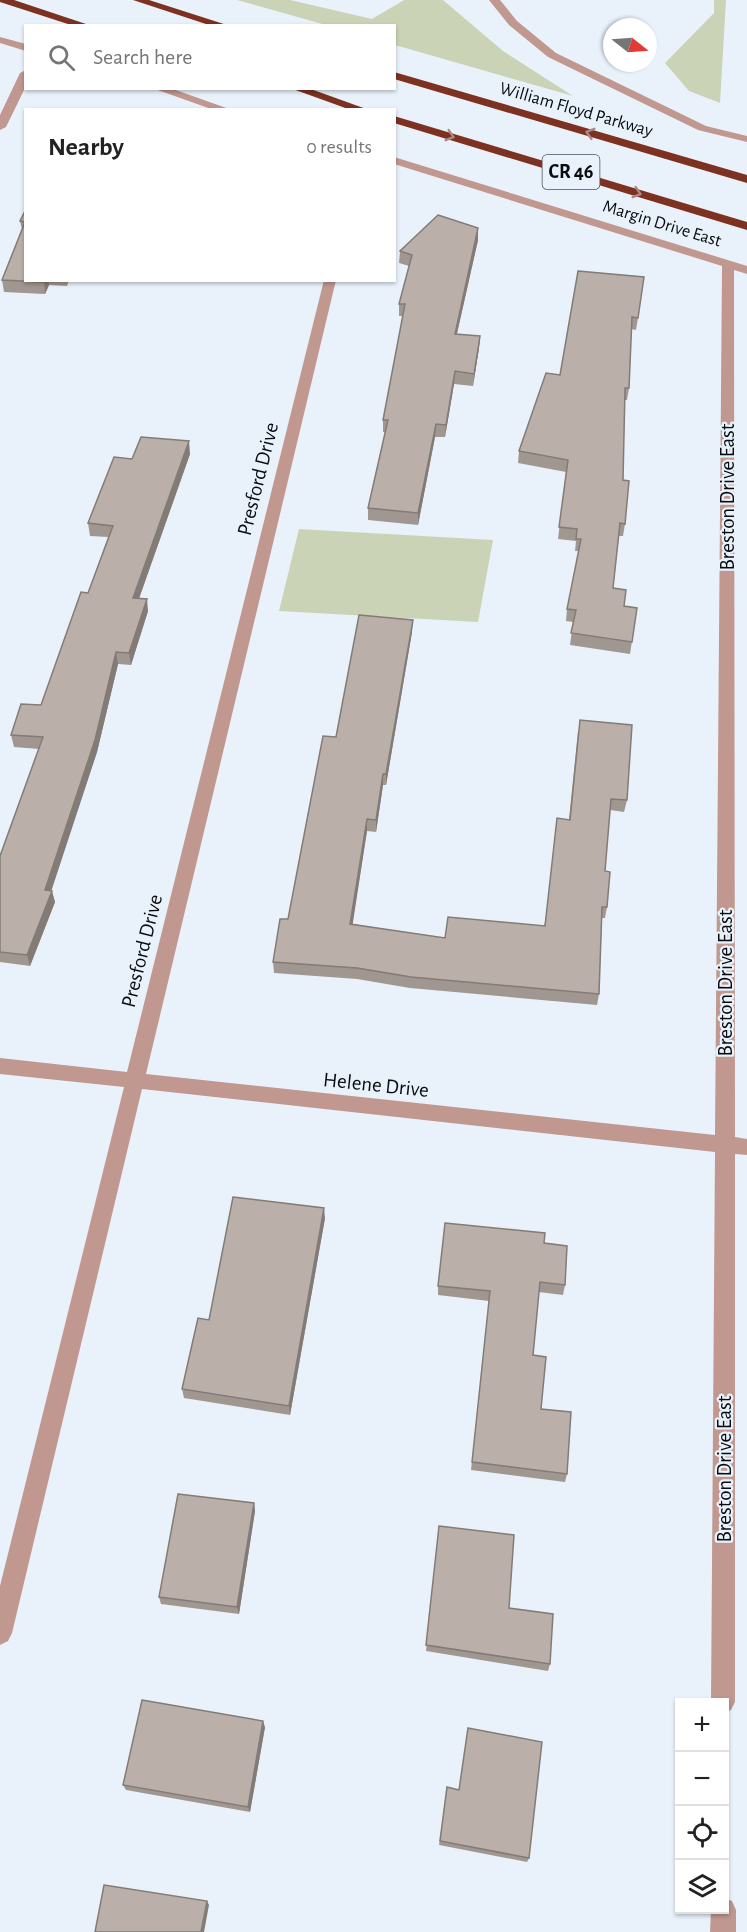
<!DOCTYPE html>
<meta charset="utf-8">
<style>
body{margin:0;font-family:"Alegreya Sans",sans-serif;background:#f6f6f6;color:#222}
.controls{position:absolute;right:18px;bottom:18px;display:grid;overflow:hidden;border-radius:0px;box-shadow:0 2px 4px #0004}
.controls button{width:54px;height:54px;display:grid;place-items:center;padding:0;border:0;border-bottom:2px solid #e0e0e0;background:#fff;color:#222;font:30px sans-serif}
.compass{position:absolute;left:603px;top:18px;width:54px;height:54px;border-radius:50%;background:#fff;box-shadow:0 2px 4px #0004;rotate:107deg}
.list{margin:0;padding:0;list-style:none}
h2{display:flex;justify-content:space-between;align-items:center;height:78px;margin:0;padding:0 24px;font-size:26px}
h2 small{font-size:20px;font-weight:400;color:#767676}
.icon{flex:none;width:33px;height:33px;fill:none;stroke:currentColor;stroke-width:2;stroke-linecap:round;stroke-linejoin:round}
.map{position:relative;flex:none;width:747px;height:1932px;overflow:hidden}
.search{position:absolute;background:#fff;box-shadow:0 2px 4px #0004;left:24px;top:24px;width:372px;height:66px;display:flex;align-items:center;gap:15px;box-sizing:border-box;padding:0 21px;border-radius:0px;color:#767676;font-size:22px}
.panel{position:absolute;background:#fff;box-shadow:0 2px 4px #0004;left:24px;top:108px;width:372px;height:174px;border-radius:0px}
.map>svg:first-child{display:block}
</style>
<div class="map">
<svg width="747" height="1932" viewBox="0 0 747 1932">
<rect width="100%" height="100%" fill="#e9f2fb"/>
<path fill="#cad3b6" d="M237,0H290L372,19L404,0H443L503,51L573,96L395,45L394,26L326,25Z
M714,0H726L720,103L689,91L665,63L714,13Z
M299,529L493,540L478,622L279,611Z"/>
<g fill="none" stroke-linecap="round" stroke-linejoin="round">
<path fill="#c0988f" fill-rule="evenodd" d="M489,0H500L517,21L556,53L706,126L747,136V142L698,130L548,57L509,25Z
M0,37L26,44V51L0,43Z
M26,70V86L6,127L0,130V115L20,73Z
M152,88H170L232,110H214Z
M394,157L747,266V274L734,270L735,1137L747,1139V1155L735,1154V1702L731,1710L724,1713V1702H711L715,1152L142,1089L12,1633L8,1641L0,1645V1586L124,1087L0,1074V1058L127,1072L324,280H336L146,1074L715,1135L722,266L394,164Z
M724,1898L732,1901L736,1910V1932H710L711,1910H724Z"/>
<path fill="#7d3120" fill-rule="evenodd" d="M0,0H14L92,26H74L0,2Z
M133,0H149L230,26H212Z
M394,72L747,175V183L394,79Z
M290,88H308L369,110H351Z
M394,116L747,222V230L394,123Z"/>
</g>
<path fill="#a19791" d="M26,209V280H69L67,286L49,285L45,294L4,292L2,280L22,229L20,221Z
M478,228V240L457,334L480,336L479,348L473,386L454,384L445,437H435L418,525L368,520V508L385,432H383V420L403,316H399V304L409,266L399,263L400,251Z
M578,271L638,318L636,330L631,329L629,388L627,400H625L623,480L625,524L623,536H619L613,588L624,606L637,608L630,654L570,645L573,622L566,621L567,609L579,551H575L576,541L558,539L566,472L518,463L519,451L560,375Z
M190,454L139,598L148,611L131,665L118,664L97,752L51,890L55,902L30,966L0,962V856L39,749L14,747L11,735L41,705L88,593L108,537L90,536L88,523L132,459Z
M412,632L386,785H383L376,832L367,831L352,924L445,938L544,926L569,819L578,731L627,800L624,812L610,810L605,871L607,907L605,918H602L599,994L597,1005L410,988L357,979L274,973L273,962L288,919L336,737Z
M325,1218L290,1415L184,1398L182,1389L209,1320Z
M544,1243L565,1285L563,1295L539,1292L533,1355L541,1409L567,1474L565,1482L471,1470L489,1301L438,1295V1286Z
M254,1503L255,1511L239,1614L161,1604L159,1597Z
M439,1526L509,1608L550,1664L548,1671L426,1651Z
M265,1727L250,1812L126,1790L123,1785Z
M447,1787L529,1858L527,1862L439,1845Z"/>
<path fill="#837b76" d="M478,228V240L454,346L455,334Z
M44,280H48L49,285L45,294Z
M480,336L479,348L473,386L474,374Z
M455,371L454,384L445,437L446,425Z
M436,424L435,437L418,525V513Z
M189,441L190,454L135,610L133,598Z
M147,599L148,611L131,665L129,653Z
M413,620L412,632L386,785V774Z
M116,652L118,664L97,752L48,901L45,890Z
M383,774V785L376,832V820Z
M367,819V831L351,935L350,924Z
M52,891L55,902L30,966L27,955Z
M324,1208L325,1218L290,1415L289,1406Z
M254,1503L255,1511L239,1614L237,1607Z
M263,1721L265,1727L250,1812L248,1807Z
M207,1901L209,1905L204,1932H201Z"/>
<path fill="#bbb0a9" stroke="#837b76" stroke-width="1.5" d="M26,209V280H44L43,282L2,280L25,222L20,221Z
M438,215L478,228L455,334L480,336L474,374L455,371L446,425L436,424L418,513L368,508L388,420H383L405,304H399L412,255L400,251Z
M578,271L644,277L638,318L632,317L629,388H625L623,480L629,481L625,524L620,523L613,588L626,590L624,606L637,608L632,642L571,633L576,610L567,609L581,539H576L577,529L559,527L568,460L519,451L546,373L560,375Z
M141,437L189,441L133,598L147,599L129,653L116,652L95,740L45,890L52,891L27,955L0,952V856L43,737L11,735L21,704L41,705L81,592L88,593L113,526L88,523L114,457L132,459Z
M359,615L413,620L386,774H383L376,820L367,819L350,924L445,938L448,917L545,926L557,818L570,820L580,720L632,725L627,800L611,799L605,871L610,872L607,907H602L599,994L411,977L357,968L273,962L280,919H288L323,736L336,737Z
M233,1197L324,1208L289,1406L182,1389L198,1318L209,1320Z
M445,1223L545,1233L544,1243L567,1246L565,1285L540,1282L533,1355L546,1357L541,1409L571,1412L567,1474L472,1462L490,1291L438,1286Z
M178,1494L254,1503L237,1607L159,1597Z
M439,1526L514,1535L509,1608L553,1614L550,1664L426,1645Z
M142,1700L263,1721L248,1807L123,1785Z
M468,1728L542,1742L529,1858L440,1841L447,1787L459,1790Z
M104,1885L207,1901L201,1932H95Z"/>
<defs><path id="oneway-chevron" d="M-2-3.5L2.5 0L-2 3.5" fill="none" stroke-width="1.6" stroke-linecap="round" stroke-linejoin="round" transform="scale(1.5)"/></defs>
<g stroke="#ae8883">
<use href="#oneway-chevron" transform="translate(590 133) rotate(-164)"/>
<use href="#oneway-chevron" transform="translate(450 136) rotate(17)"/>
<use href="#oneway-chevron" transform="translate(637 193) rotate(17)"/>
</g>
<g text-anchor="middle" dominant-baseline="central" stroke-width="4.5" stroke-linejoin="round" paint-order="stroke">
<g font-size="18" fill="#090c0f" stroke="#e9f2fb">
<text transform="translate(576 110) rotate(16)">William Floyd Parkway</text>
<text transform="translate(662 224) rotate(17)">Margin Drive East</text>
</g>
<rect fill="#e9f2fb" stroke="#4c5156" stroke-width="1.5" x="542.5" y="155" width="57" height="34" rx="4.5"/>
<g font-size="20" font-weight="bold" fill="#090c0f">
<text x="571" y="172">CR 46</text>
</g>
<g font-size="21" fill="#090c0f" stroke="#e9f2fb">
<text transform="translate(258 479) rotate(-76)">Presford Drive</text>
<text transform="translate(727 497) rotate(-90)">Breston Drive East</text>
<text transform="translate(142 951) rotate(-76)">Presford Drive</text>
<text transform="translate(725 983) rotate(-90)">Breston Drive East</text>
<text transform="translate(376 1085) rotate(6)">Helene Drive</text>
<text transform="translate(724 1469) rotate(-90)">Breston Drive East</text>
</g>
</g>
</svg>
<div class="controls">
<button>+</button>
<button>−</button>
<button><svg class="icon" aria-label="locate" viewBox="0 0 24 24"><circle cx="12" cy="12" r="6"/><path d="M12 2v4M12 18v4M2 12h4M18 12h4"/></svg></button>
<button><svg class="icon" aria-label="layers" viewBox="0 0 24 24"><path d="M12 4l9 5-9 5-9-5zM3 14l9 5 9-5"/></svg></button>
</div>
<svg class="compass" viewBox="-18 -18 36 36"><path d="M0-13l5 13h-10z" fill="#e53935"/><path d="M0 13l5-13h-10z" fill="#767676"/></svg>
<div class="search"><svg class="icon" aria-label="search" viewBox="0 0 24 24"><circle cx="10" cy="10" r="6"/><path d="M15 15l6 6"/></svg>Search here</div>
<section class="panel">
<h2>Nearby<small>0 results</small></h2>
<ul class="list">
</ul>
</section>
</div>
